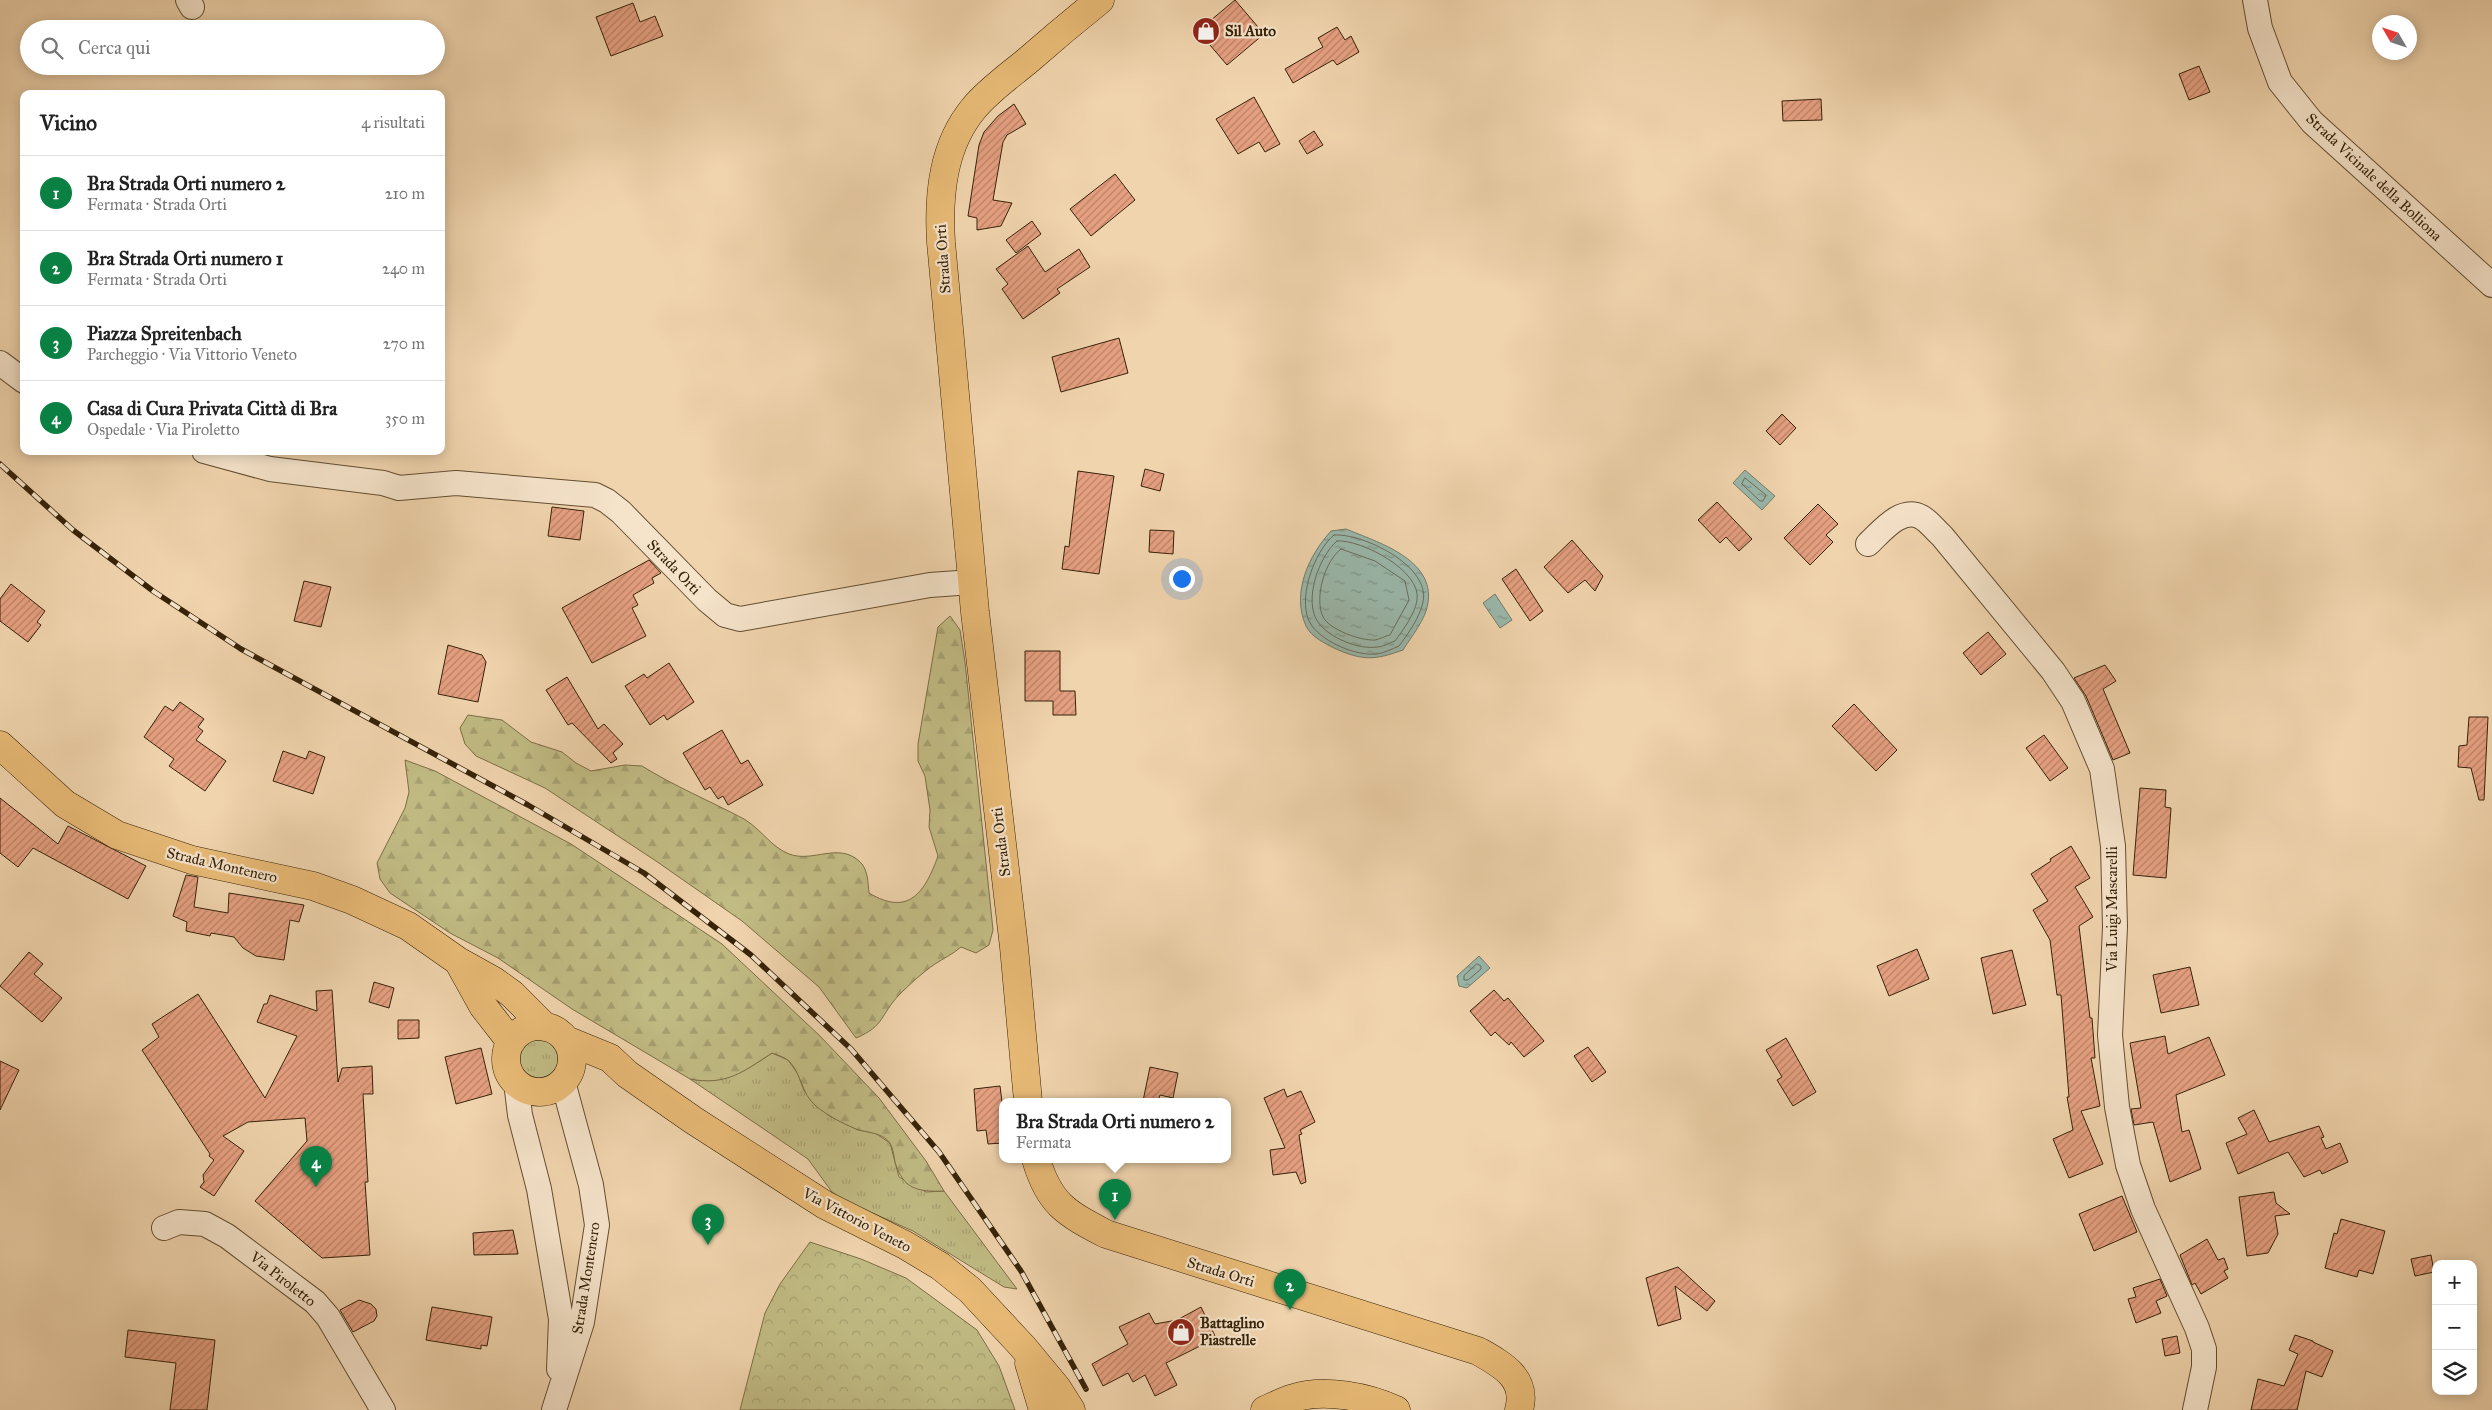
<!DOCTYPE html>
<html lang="it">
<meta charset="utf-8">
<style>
body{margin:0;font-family:"IM FELL Great Primer",serif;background:#f2f2f2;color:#222}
.controls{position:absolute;right:15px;bottom:15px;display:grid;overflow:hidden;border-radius:10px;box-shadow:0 2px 12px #0003}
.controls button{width:45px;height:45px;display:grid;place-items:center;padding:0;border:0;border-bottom:1px solid #e0e0e0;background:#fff;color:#222;font:25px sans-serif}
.compass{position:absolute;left:2372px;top:15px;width:45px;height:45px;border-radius:50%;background:#fff;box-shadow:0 2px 12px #0003;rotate:309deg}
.you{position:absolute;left:1181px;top:578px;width:18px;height:18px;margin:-12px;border:4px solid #fff;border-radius:50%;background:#1a73e8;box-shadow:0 0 0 8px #1a73e833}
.badge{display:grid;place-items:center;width:32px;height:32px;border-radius:50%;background:#0b8043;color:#fff;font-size:16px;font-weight:700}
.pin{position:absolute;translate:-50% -41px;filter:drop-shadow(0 1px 2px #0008)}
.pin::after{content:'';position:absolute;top:26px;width:18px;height:15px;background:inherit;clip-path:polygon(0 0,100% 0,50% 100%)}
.popup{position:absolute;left:999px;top:1098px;width:232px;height:65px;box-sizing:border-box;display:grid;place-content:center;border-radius:10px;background:#fff;filter:drop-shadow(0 1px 4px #0005);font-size:16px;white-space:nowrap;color:#767676}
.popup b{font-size:19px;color:#222}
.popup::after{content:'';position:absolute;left:50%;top:100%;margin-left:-10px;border:10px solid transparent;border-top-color:#fff}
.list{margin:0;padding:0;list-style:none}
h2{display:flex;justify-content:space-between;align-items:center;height:65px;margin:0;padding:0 20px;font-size:21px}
h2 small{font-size:16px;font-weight:400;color:#767676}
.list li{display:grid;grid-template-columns:32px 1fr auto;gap:15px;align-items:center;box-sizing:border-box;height:75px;padding:0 20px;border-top:1px solid #e0e0e0}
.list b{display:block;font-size:19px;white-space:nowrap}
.list p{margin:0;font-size:16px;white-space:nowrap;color:#767676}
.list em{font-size:16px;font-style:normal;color:#767676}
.icon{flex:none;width:28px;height:28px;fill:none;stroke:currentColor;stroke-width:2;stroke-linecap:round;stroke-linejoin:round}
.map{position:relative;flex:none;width:2492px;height:1410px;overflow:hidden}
.search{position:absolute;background:#fff;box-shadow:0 2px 12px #0003;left:20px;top:20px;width:425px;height:55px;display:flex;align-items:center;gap:12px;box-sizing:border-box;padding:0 18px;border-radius:28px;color:#767676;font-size:19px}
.panel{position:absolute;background:#fff;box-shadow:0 2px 12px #0003;left:20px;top:90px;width:425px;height:365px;border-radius:10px}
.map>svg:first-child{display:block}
</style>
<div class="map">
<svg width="2492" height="1410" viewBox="0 0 2492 1410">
<defs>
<pattern id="grass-tufts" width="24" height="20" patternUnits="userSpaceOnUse" patternTransform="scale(1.25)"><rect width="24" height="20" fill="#c1bb84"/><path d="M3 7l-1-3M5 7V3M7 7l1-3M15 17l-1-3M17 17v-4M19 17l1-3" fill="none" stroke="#a6a070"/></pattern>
<pattern id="forest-firs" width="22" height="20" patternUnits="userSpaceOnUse" patternTransform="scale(1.25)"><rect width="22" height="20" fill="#c1bb84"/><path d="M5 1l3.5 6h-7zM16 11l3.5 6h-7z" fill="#a6a070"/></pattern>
<pattern id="park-crowns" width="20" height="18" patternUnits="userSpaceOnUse" patternTransform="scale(1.25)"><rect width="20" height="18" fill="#c1bb84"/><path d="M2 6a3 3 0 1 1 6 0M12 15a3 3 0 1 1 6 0" fill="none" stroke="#a6a070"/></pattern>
<pattern id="water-ripples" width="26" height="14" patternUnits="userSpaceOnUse" patternTransform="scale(1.25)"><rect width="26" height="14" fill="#9ab8ac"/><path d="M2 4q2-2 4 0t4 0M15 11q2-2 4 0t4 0" fill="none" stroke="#7e958a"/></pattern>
<pattern id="building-hatch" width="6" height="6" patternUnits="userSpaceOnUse" patternTransform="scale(1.25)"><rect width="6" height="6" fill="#e6a081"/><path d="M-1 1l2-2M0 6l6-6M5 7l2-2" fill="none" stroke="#bb8268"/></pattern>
</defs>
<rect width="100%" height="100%" fill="#f0d4ad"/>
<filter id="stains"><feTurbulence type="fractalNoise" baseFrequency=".004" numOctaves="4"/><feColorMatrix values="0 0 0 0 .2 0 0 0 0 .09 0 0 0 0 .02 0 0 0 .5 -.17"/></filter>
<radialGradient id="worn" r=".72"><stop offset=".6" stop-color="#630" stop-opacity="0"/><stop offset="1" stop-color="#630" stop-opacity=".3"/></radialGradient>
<path fill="url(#grass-tufts)" stroke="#7c6e46" d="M520 1059a19 19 0 1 1 38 0a19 19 0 1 1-38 0Z
M772,1053L788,1060L798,1074L804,1091L828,1115L858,1130L875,1133L890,1143L899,1177L926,1192L944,1191L1017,1289L1004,1287L913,1231L843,1200L832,1192L808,1159L690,1079C724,1085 745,1071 772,1053Z"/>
<path fill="url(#forest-firs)" stroke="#7c6e46" d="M950,616L960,630L965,662L993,930L989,945L976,953L961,947C953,954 944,958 935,964C923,972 909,985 899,995C880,1015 885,1026 856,1038L819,987L742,921L656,861L545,788L476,756L465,744L460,728L468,715L502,720L531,742L562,752L576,763L591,771L625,765L642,766C674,786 710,801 744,819C761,829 771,847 789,854C813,863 838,842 859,861C868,868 868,883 869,893C909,917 925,892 938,856L929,827L930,810L925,776L918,761V744L938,627Z
M405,760L435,771L571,844L722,944L820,1036L879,1098L926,1161L944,1191C917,1192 903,1189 895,1162C894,1156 893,1148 890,1143C882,1132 867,1133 856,1129C842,1123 828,1116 816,1106C801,1094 802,1074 789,1061C785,1057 777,1055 772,1053C743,1072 726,1086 690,1079L572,1009L498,958L450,933L390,893L380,879L377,863L405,808L409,792Z"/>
<path fill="url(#park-crowns)" stroke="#7c6e46" d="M810,1242L861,1259L906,1278L977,1330L999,1366L1015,1410H740L765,1313L780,1284Z"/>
<path fill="url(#water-ripples)" stroke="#727c6a" d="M1745,470L1775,496L1762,510L1733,483Z
M1346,529C1377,542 1435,559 1428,603C1426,619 1411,637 1403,650C1375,660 1364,661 1336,649C1326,644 1311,637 1306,626C1291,593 1309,555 1331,531Z
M1495,594L1512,620L1500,628L1483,603Z
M1479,956L1490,968L1467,988L1459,986L1457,976Z"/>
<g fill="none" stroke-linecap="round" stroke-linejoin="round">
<path stroke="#686d5a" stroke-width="1" d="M1745,478L1766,495L1763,501H1760L1742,484Z
M1334,535C1363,533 1431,566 1423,602C1420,617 1408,634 1399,646C1392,649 1384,653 1377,654C1356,656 1325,643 1312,626C1295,603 1314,551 1334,535Z
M1337,541C1361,539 1422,571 1417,600C1415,614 1403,630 1395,641C1389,643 1383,647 1377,647C1358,650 1328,637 1318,622C1303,601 1319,556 1337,541Z
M1341,549L1375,561L1405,581L1409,600L1390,635C1385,636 1380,639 1375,640C1361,641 1330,630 1323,617C1314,597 1325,561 1341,549Z
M1477,964L1481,966V969L1468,980H1464V976Z"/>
</g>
<path fill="url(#building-hatch)" stroke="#362208" d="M1235,0L1264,34L1227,65L1198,31Z
M633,3L640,22L655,16L663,36L611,56L596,17Z
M1337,27L1345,40L1351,36L1359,52L1337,65L1333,60L1293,83L1285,69L1323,47L1318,38Z
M2199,66L2210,92L2189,100L2179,74Z
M1254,97L1280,144L1265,152L1259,142L1238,154L1216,119Z
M1821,99L1822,120L1783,121L1782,101Z
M1014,104L1026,124L1007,135L1003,142L993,200L1012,203L1001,226L977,230V218L968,216L979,145L984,132L998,116Z
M1314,131L1323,145L1307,154L1299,141Z
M1115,174L1135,200L1091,236L1070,209Z
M1032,221L1041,234L1016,253L1006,240Z
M1028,246L1045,272L1079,249L1090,267L1057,289L1060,293L1023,319L1002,289L1008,284L996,269Z
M1119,338L1128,373L1061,392L1052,357Z
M1782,414L1796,428L1780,445L1766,431Z
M1145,469L1164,474L1160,491L1141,486Z
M1078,471L1114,476L1099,574L1062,569L1065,546L1069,547Z
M1717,502L1752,539L1739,551L1726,537L1720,543L1698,520Z
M1818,504L1838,524L1826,535L1833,542L1810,565L1784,538Z
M552,507L584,511L580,540L548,536Z
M1150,530L1174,531L1173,554L1149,552Z
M1572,540L1603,576L1595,591L1585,580L1568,593L1544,567Z
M649,560L661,573L652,578L654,583L633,595L638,605L632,608L646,636L592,663L562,608Z
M1516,569L1543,611L1530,621L1502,579Z
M304,581L331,587L321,627L294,621Z
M11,584L45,611L37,622L41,625L28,642L0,621V599Z
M1988,632L2006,654L1981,675L1963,653Z
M448,645L482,655L486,662L478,702L438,694Z
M1025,651H1060V691H1075L1076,715H1053V701H1025Z
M669,663L694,702L667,720L664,715L650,725L625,686L644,674L647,678Z
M2105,665L2116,681L2103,689L2130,753L2113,760L2086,696L2074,678Z
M567,677L598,729L604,724L623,744L613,753L617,759L611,763L572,723L568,725L546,690Z
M180,702L204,719L198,727L203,731L196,740L226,761L205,791L169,766L174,759L144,737L165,706L173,711Z
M1854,704L1897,750L1876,771L1832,726Z
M2469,717H2488L2484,800H2479L2471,768L2458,767L2459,746L2467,745Z
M722,730L741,764L748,760L763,785L728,805L723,796L718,799L710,787L705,790L683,753Z
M2044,735L2068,768L2050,781L2026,748Z
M283,751L306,759L309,751L325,757L313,794L273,781Z
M2140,788L2166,790L2165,807L2171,808L2166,878L2133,875Z
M0,798L58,844L68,826L146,866L128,899L33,848L18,867L0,853Z
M2071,846L2090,878L2075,887L2093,917L2079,926L2090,1018H2092L2095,1058H2091L2100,1106L2081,1111L2103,1164L2069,1178L2053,1139L2073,1130L2067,1097H2069L2061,995H2057L2050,940L2033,910L2048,901L2031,874L2051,861L2050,859Z
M186,875L198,877L194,907L228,913L229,893L304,905L299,922L290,920L284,960L256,956L243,948L234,937L211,933L210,936L186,931L187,922L173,916Z
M1917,949L1929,979L1889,996L1877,966Z
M2012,950L2026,1005L1993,1014L1981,958Z
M29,952L43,964L34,974L62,998L42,1022L0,986Z
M2190,967L2199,1005L2161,1013L2153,975Z
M374,982L394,988L389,1008L369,1002Z
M332,990L338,1082L342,1068L372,1066L373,1094H363L368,1182H365L370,1255L322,1258L255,1201L307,1141L305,1118L248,1122L223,1136L244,1151L214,1196L200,1187L204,1182L203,1175L214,1160L209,1156L210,1154L142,1050L159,1037L152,1024L198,994L265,1098L297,1036L257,1022L264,1004H267L270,995L317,1011L316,991Z
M1494,990L1504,1001L1508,998L1544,1041L1524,1057L1511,1042L1509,1045L1495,1032L1491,1036L1470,1011Z
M398,1020H419V1038L398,1039Z
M2165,1036L2168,1054L2209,1037L2225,1075L2176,1095L2182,1132L2189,1130L2201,1169L2170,1182L2153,1122L2134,1125L2131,1109L2141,1108L2130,1043Z
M1786,1038L1816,1092L1793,1106L1777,1080L1782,1077L1766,1050Z
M1588,1047L1606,1072L1592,1082L1574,1056Z
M481,1048L492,1094L456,1104L445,1057Z
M0,1061L19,1070L0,1110Z
M1150,1067L1178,1073L1173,1098L1160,1095L1158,1101H1143Z
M1000,1086L1002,1102V1143L988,1144L986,1130L977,1131L974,1089Z
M1284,1089L1287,1097L1301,1091L1315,1122L1300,1130L1302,1134L1299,1135L1306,1182L1301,1184L1296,1172L1273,1175L1270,1150L1285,1148L1264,1098Z
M2254,1110L2269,1142L2319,1126L2324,1137L2321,1138L2326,1149L2340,1143L2348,1162L2322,1174L2320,1170L2304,1177L2288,1152L2238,1174L2226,1143L2247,1134L2238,1118Z
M2274,1192L2276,1203L2290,1214L2275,1216L2278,1234L2268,1253L2247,1256L2239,1197Z
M2122,1196L2137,1232L2094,1251L2079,1214Z
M2341,1219L2385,1231L2373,1274L2359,1270L2357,1277L2325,1268L2334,1233L2337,1234Z
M513,1230L518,1254L474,1255L473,1233Z
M2207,1239L2218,1260L2224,1258L2228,1269L2224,1271L2228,1278L2201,1294L2195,1283L2192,1285L2180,1255Z
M2431,1255L2434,1272L2415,1276L2411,1259Z
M1678,1267L1715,1301L1707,1311L1675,1286L1681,1319L1658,1326L1646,1278Z
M2160,1279L2167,1296L2156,1301L2161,1313L2136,1323L2128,1299L2136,1297L2133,1288Z
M359,1300L371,1304L376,1309L377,1316L374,1321L353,1332L340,1310Z
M432,1307L492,1317L487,1346L481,1345V1349L426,1340Z
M1201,1307L1216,1338L1166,1363L1177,1385L1155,1396L1145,1375L1133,1382L1128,1373L1103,1386L1092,1364L1128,1344L1119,1327L1149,1313L1155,1324L1177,1320Z
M128,1330L215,1340L207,1410H170L176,1363L125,1357Z
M2295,1335L2313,1341V1342L2333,1351L2322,1377L2306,1371L2297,1410H2251L2258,1379L2284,1386L2298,1354L2289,1350Z
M2177,1336L2180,1353L2165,1356L2162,1339Z"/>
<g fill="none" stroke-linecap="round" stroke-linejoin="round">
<g stroke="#644e31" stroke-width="26">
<path id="minor" d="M188,0L192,7
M2255,0L2260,28L2280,82L2312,122L2492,285
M0,363L24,381
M204,451L270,469L383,483L399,488L456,483L595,495L607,501L621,512L707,600L725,615L740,619L930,585L972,582
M1868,544C1881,532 1901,506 1921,517C1929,521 1935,530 1942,536L2053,671L2073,701L2102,769L2113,846L2115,927L2110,1035L2117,1107L2128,1165L2143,1209L2197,1328L2204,1349V1367L2195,1410
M516,1082L520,1115L539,1189L561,1319L559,1369
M164,1228L179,1222L205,1224L227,1236L315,1302L328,1317L383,1410
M554,1410L582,1322L597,1225L591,1185L563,1082"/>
</g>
<g stroke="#362208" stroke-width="29">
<path id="major" d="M0,745L65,804L117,835L192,860L313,886L352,900L408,926L458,961L494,981L512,994L545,1027
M458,961L483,1006L511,1042
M506 1059a33 33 0 1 1 66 0a33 33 0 1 1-66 0Z
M566,1040L610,1058L627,1074L693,1120L825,1205L905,1245L940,1266L970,1290L1023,1347L1057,1388L1071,1410
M1028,1101L1014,947L975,612L941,242C938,194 943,145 974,108C989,90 1009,76 1026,62C1050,41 1075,20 1100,0
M1036,1159C1049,1204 1066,1213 1106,1234L1478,1351C1501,1364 1528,1378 1519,1410
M1029,1363L1043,1410
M1265,1410C1274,1406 1284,1401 1294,1398C1324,1388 1368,1397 1396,1410"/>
</g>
<use href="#minor" stroke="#f5e3ca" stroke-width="24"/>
<use href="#major" stroke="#e8ba76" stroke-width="28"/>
<g stroke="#362208" stroke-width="5.5">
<path id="rail" d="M0,464L73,530L153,591L241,649L528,805L644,873L751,955L851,1049L939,1152L1021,1271L1086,1389"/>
</g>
<use href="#rail" stroke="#f5e3ca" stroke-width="4" stroke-dasharray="11" stroke-linecap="butt"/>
</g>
<defs>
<g id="shop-disc" transform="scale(1.4375)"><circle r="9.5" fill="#8f2418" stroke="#f5e3ca"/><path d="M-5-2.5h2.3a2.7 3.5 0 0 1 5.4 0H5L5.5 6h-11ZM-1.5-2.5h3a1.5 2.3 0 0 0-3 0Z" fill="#fff"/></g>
</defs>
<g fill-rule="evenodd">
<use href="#shop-disc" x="1206" y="31"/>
<use href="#shop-disc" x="1181" y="1332"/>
</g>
<g text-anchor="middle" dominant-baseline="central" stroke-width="4.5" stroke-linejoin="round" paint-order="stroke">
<g font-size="15" font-weight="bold" fill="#362208" stroke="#f5e3ca" text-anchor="start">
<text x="1225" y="31">Sil Auto</text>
<text x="1200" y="1323">Battaglino<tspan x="1200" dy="17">Piastrelle</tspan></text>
</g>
<g font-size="15" fill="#362208" stroke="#f5e3ca">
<text transform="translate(2374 177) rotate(43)">Strada Vicinale della Bolliona</text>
<text transform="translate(943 259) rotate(-94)">Strada Orti</text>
<text transform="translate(674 567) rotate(46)">Strada Orti</text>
<text transform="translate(1001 842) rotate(-97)">Strada Orti</text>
<text transform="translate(222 865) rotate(13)">Strada Montenero</text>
<text transform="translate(2112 909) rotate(-90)">Via Luigi Mascarelli</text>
<text transform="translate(857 1220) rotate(28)">Via Vittorio Veneto</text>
<text transform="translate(1221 1272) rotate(17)">Strada Orti</text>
<text transform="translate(586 1278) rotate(-81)">Strada Montenero</text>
<text transform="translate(283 1279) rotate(38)">Via Piroletto</text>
</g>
</g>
<rect width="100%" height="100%" filter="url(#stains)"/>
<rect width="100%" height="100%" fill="url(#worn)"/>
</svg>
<div class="controls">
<button>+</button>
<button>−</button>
<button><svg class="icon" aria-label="layers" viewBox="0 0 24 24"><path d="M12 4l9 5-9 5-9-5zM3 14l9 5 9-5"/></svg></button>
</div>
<svg class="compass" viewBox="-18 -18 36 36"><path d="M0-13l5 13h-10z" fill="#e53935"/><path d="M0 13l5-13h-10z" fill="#767676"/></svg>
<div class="you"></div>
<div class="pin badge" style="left:1115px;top:1220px">1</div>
<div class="popup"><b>Bra Strada Orti numero 2</b>Fermata</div>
<div class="pin badge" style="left:1290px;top:1310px">2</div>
<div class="pin badge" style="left:708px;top:1245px">3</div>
<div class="pin badge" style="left:316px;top:1187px">4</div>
<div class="search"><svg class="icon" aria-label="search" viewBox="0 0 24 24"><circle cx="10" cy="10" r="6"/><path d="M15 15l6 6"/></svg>Cerca qui</div>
<section class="panel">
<h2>Vicino<small>4 risultati</small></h2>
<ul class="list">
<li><span class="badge">1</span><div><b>Bra Strada Orti numero 2</b><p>Fermata · Strada Orti</p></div><em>210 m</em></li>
<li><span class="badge">2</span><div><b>Bra Strada Orti numero 1</b><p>Fermata · Strada Orti</p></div><em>240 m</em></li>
<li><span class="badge">3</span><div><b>Piazza Spreitenbach</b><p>Parcheggio · Via Vittorio Veneto</p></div><em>270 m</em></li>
<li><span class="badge">4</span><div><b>Casa di Cura Privata Città di Bra</b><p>Ospedale · Via Piroletto</p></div><em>350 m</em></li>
</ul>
</section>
</div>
